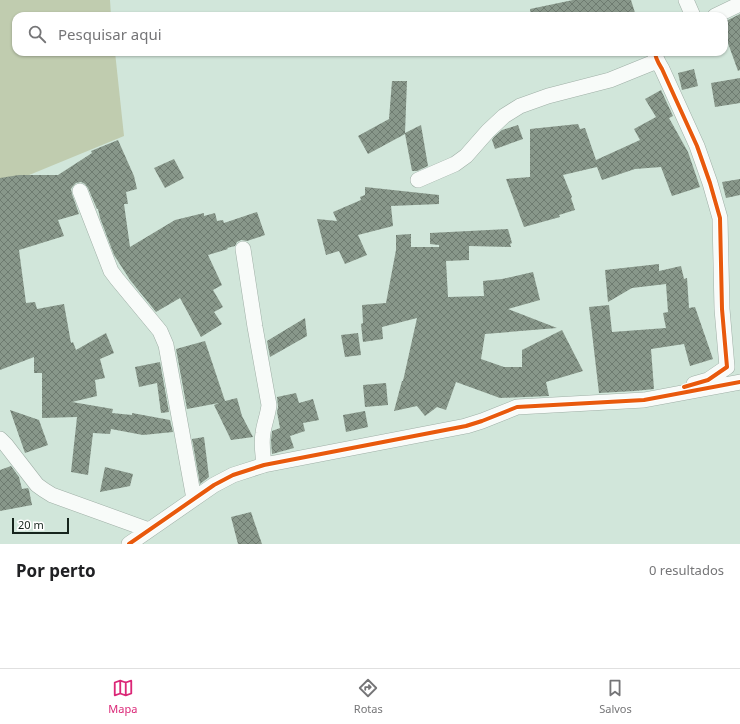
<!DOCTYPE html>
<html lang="pt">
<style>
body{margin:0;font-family:"Noto Sans",sans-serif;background:#f6f6f6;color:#202124}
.scale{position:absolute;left:12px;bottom:10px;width:57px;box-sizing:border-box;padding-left:4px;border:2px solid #16241c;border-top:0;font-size:11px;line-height:14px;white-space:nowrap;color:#16241c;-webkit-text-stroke:3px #fff;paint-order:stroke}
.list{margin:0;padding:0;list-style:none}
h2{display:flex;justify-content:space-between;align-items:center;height:52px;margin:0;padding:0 16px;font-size:17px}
h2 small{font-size:13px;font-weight:400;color:#757577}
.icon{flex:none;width:22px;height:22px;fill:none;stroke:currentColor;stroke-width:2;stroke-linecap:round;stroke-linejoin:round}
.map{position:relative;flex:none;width:740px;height:544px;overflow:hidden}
.search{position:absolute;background:#fff;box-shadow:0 1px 3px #0004;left:12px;right:12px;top:12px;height:44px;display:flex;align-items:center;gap:10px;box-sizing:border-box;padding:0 14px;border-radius:12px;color:#757577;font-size:15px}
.sheet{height:124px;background:#fff}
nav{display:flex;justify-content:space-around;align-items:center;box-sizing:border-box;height:56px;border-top:1px solid #e0e0e0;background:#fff;font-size:11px;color:#757577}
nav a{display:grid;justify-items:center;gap:2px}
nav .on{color:#db2777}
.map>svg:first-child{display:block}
</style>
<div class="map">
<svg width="740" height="544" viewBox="0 0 740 544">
<defs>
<pattern id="building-cross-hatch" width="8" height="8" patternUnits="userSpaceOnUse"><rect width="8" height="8" fill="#88978a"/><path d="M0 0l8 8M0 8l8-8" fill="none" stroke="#6e7b70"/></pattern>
</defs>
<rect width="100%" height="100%" fill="#d1e6da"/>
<path fill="#c0ccaf" d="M0,0H110L111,16H16V52H115L124,136L0,187Z"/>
<path fill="url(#building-cross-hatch)" d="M573,0H631L636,16H531L530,9Z
M740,14V70L738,71L724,32V22Z
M694,69L698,86L682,90L678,73Z
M740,78V103L715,107L711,83Z
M392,81H407L405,133L421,125L428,166L417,171H412L405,134L368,154L358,136L389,119Z
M661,90L673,116L669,118L688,152L700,187L672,196L661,167L635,169L602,180L597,167L563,175L572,197L571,198L575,210L559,215L560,217L524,227L506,179L530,177V129L578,124L580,129L585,128L596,160L640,140L634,129L656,117L645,99Z
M518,125L523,139L495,149L492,140L494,137L502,130Z
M118,140L134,176L137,189L126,192L128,204H124L130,247L175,220L204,213V216L215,213L217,221L223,220L224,223L257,212L265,235L247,241L241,240L237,242L235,246L227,248L228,249L208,255L222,285L213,290L223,307L214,312L222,324L201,337L180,298L156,312L130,280L114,255L100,218L98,209H97L88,188L85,184L81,182L76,183L73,186L71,189L72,194L79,214L58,220L64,236L19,250L26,303L35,302L37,309L64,304L71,343L73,342L76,350L106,333L114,353L100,359L105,378L95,380L97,396L72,402L113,409L112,413L132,415V413L170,420L173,432L143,435L111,429L110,434L93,433L88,475L71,472L77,417L42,418V373H34V357L0,370V178L19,175H58L92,153L91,151Z
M174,159L184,178L165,188L154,168Z
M740,179V195L726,198L722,182Z
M365,187L439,195V204L391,206L393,226L358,235L367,255L345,264L339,251L326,255L317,219L337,221L333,212L361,200L360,197L365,195Z
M508,229L512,243L510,244L511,247L469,246V260L446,261L448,297L484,296L483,281L502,279L533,272L540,300L508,309L557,328L485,334L481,359L504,367H522V350L562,330L583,371L546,382L549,396L500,398L456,382L446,410L437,407L425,416L417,406L394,411L402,381H403L417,318L382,327L383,339L363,342L361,324L363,323L362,305L386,303L396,250V235L411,234V247H439V245L430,244V233Z
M659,264V271L681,266L684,279L687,278L689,308L695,307L713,359L690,366L684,344L651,349L654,389L635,391L599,393L589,307L609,305L612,332L666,328L663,313L668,312L666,284L632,288L608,302L605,270Z
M305,318L307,336L270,357L267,341Z
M358,333L361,355L345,357L341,335Z
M205,341L225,401L237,398L242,416L253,437L231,440L214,405L219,403L187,409L176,349Z
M160,362L169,412L161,413L157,383L139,387L135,367Z
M386,383L388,405L365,407L363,385Z
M296,393L299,403L313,399L319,420L303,423L305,431L290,436L294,448L272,454L271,441L272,431L280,428L277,412L278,407L277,397Z
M10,410L39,420L48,445L25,453Z
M365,411L368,427L346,432L343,415Z
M204,437L209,477L200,484L192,439Z
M11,466L19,477L22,489L28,488L29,490L32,505L0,511V470Z
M105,467L133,474L130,486L100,492Z
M251,512L255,524L262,544H238L231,517Z"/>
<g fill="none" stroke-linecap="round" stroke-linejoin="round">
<g stroke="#9fafa6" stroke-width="16">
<path id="minor" d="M686,0L693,16
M715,16L740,4
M655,52C655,58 659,64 662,69L697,146L710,183L720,218L722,309L727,367L708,380L694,384
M418,180L455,164L466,156L488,131L504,116L520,106L548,96L610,80L657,61
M80,191L111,271L117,279L160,331L166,345L194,499
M243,249L255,327L269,405C268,415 264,424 263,433C261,444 263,454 264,465
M0,439L6,445L37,485L44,490L52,495L149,530
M129,544L214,485L233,475L264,465L466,426L482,421L517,407L644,400L740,382"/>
</g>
<use href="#minor" stroke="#f8fbf9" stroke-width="15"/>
<g stroke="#fff" stroke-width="6">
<path id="cycleway" d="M655,52C655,58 659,64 662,69L697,146L710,183L720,218L722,309L727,367L708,380L684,387
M129,544L214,485L233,475L264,465L466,426L482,421L517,407L644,400L740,382"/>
</g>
<use href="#cycleway" stroke="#e8590c" stroke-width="4"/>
</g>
</svg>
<div class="scale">20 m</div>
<div class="search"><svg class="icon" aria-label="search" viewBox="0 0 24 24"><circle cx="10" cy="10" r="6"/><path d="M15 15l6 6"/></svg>Pesquisar aqui</div>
</div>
<section class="sheet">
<h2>Por perto<small>0 resultados</small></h2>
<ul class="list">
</ul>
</section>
<nav>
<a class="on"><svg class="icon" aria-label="map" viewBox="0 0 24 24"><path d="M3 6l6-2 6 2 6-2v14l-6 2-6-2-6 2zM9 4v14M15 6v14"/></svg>Mapa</a>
<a><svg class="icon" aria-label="directions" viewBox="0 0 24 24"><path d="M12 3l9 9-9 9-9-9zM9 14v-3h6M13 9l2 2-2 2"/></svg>Rotas</a>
<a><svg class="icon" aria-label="saved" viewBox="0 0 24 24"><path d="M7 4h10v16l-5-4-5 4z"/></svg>Salvos</a>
</nav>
